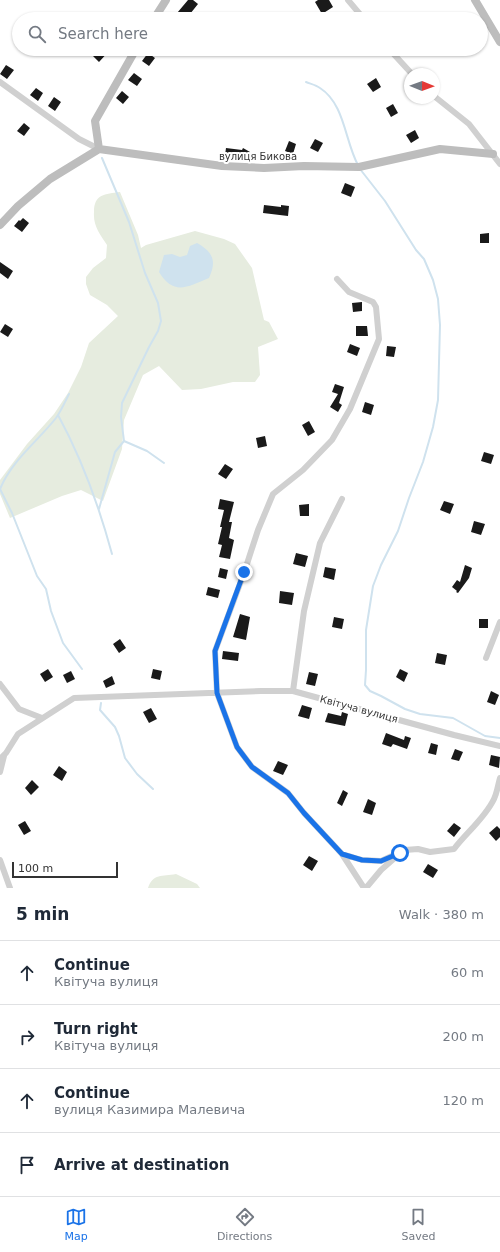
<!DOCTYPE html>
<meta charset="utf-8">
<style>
body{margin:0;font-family:"DejaVu Sans",sans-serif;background:#f2f2f3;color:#1f2937}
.compass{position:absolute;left:404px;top:68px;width:36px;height:36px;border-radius:50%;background:#fff;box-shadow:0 1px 3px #0004;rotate:91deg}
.scale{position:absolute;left:12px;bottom:10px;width:106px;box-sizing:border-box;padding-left:4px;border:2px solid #333;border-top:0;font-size:11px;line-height:14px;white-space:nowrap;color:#333;-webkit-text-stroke:3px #fff;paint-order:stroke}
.stop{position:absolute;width:12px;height:12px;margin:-9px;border:3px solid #1a73e8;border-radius:50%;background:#fff}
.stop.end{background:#1a73e8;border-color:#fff;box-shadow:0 1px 4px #0008}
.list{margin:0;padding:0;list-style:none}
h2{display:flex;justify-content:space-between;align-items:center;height:52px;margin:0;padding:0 16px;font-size:17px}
h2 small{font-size:13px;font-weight:400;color:#747a83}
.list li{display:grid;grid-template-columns:26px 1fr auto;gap:12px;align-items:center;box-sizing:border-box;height:64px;padding:0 16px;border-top:1px solid #e0e1e3}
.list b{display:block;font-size:15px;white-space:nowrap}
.list p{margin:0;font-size:13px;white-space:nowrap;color:#747a83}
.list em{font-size:13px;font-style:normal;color:#747a83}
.icon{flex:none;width:22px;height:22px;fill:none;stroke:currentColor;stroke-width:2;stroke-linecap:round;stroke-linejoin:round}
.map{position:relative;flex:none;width:500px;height:888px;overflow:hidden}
.search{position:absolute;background:#fff;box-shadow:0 1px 3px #0004;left:12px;right:12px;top:12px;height:44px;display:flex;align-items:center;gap:10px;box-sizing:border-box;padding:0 14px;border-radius:22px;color:#747a83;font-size:15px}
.sheet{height:308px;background:#fff}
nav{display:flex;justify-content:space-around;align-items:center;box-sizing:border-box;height:56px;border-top:1px solid #e0e1e3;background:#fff;font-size:11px;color:#747a83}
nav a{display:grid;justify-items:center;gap:2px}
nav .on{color:#1a73e8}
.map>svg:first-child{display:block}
</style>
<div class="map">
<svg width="500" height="888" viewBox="0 0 500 888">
<rect width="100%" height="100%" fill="#fff"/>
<path fill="#e6ecdf" d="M120,192L138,235L141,248L146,245L195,231L224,239L235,244L252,268L264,320L269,322L278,339L258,347L260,375L255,382H233L201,389L182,390L159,366L143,375L124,420L122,449L103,501L81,490L62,496L10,518L0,494V480L27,444L54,414L68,393L81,367L89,343L118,316L107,305L90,295L86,284V277L93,268L106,258L107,245C100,234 93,226 94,212C94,194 105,194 120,192Z
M176,874L197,884L200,888H148C153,873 162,877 176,874Z"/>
<path fill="#cfe2ee" d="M197,243C213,252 217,261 209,278C187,287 174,296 159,272L164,255L172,254L180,257L187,255L190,246Z"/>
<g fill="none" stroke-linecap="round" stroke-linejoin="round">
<path stroke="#cfe2ee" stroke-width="2" d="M306,82C311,84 316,85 320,88C345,104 345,142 358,165
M102,158L129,222L145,273L158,303L161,321L158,331L149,347L122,403L121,417L124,441L147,451L164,463
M360,169L385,201L416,250L424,259L433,280L438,299L440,325L438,400L433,427L423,462L409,498L398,531L381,565L373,586L366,630V670L365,685L370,691L381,696L405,709L420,714L453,718L485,736L500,738
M69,394C65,402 61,411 56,418C37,442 12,460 0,489L12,513L37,576L46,589L51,611L63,643L82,669
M58,415C82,459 99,506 112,554
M99,509L115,452L124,441
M101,703L100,710L115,727L119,736L125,758L137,774L153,789"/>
</g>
<path fill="#1a1a1a" d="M188,0H193L198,4L186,19H172Z
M318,0H329L333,7L322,14L315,2Z
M98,49H111L99,62L93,56Z
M148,53L155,58L149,66L142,61Z
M6,65L14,70L7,79L0,74Z
M134,73L142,79L137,86L128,80Z
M376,78L381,87L373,92L367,84Z
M36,88L43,93L38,101L30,95Z
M122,91L129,97L123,104L116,98Z
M54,97L61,102L55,111L48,106Z
M393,104L398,113L391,117L386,108Z
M24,123L30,128L24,136L17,131Z
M415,130L419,138L411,143L406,135Z
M315,139L323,143L318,152L310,148Z
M289,141L296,144L293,154L285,151Z
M226,148L242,150L243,148L250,152L245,161L235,156L225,155Z
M345,183L355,187L351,197L341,193Z
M264,205L281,207V205L289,206L288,216L263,213Z
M23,218L29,223L22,232L14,226L19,220L20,221Z
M489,233V243H480V234Z
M0,262L13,271L8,279L0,273Z
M362,302V311L353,312L352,303Z
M5,324L13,329L8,337L0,332Z
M356,326H367L368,336H356Z
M350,344L360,348L357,356L347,352Z
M387,346L396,347L394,357L386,356Z
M335,384L344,387L339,403L342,405L338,412L330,407L338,394L332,392Z
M365,402L374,405L371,415L362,412Z
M309,421L315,432L308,436L302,425Z
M265,436L267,446L258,448L256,438Z
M484,452L494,455L491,464L481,461Z
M225,464L233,469L226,479L218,474Z
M220,499L234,502L229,522H232L229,538L234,540L230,559L219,557L222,545L218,544L222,527H220L224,510L218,509Z
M444,501L454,504L450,514L440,510Z
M309,504V516H300L299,505Z
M474,521L485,524L481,535L471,532Z
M296,553L308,556L305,567L293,564Z
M465,565L472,568L469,578L458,593L456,592L457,591L452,587L457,580L460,582Z
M325,567L336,569L334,580L323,577Z
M220,568L228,570L226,579L218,577Z
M208,587L220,590L218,598L206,595Z
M280,591L294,593L292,605L279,603Z
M240,614L250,617L246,640L233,637Z
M334,617L344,619L342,629L332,627Z
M479,619H488V628H479Z
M120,639L126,648L119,653L113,644Z
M223,651L239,653L238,661L222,659Z
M437,653L447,655L445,665L435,663Z
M48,669L53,677L45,682L40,674Z
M153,669L162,671L160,680L151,678Z
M400,669L408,673L404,682L396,677Z
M71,671L75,679L67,683L63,675Z
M309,672L318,674L315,686L306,684Z
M112,676L115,684L106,688L103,681Z
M491,691L499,695L495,705L487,702Z
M302,705L312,708L309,719L298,716Z
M151,708L157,719L149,723L143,712Z
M342,712L348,714L345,726L325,722L328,713L341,716Z
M386,733L404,740L405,736L411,738L407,749L393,744L391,747L382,744Z
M431,743L438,745L436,755L428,753Z
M455,749L463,752L459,761L451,759Z
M491,755L500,757L499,768L489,765Z
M278,761L288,765L283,775L273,771Z
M59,766L67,772L62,781L53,775Z
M32,780L39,787L31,795L25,788Z
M343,790L348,793L342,806L337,803Z
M368,799L376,803L372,815L363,812Z
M25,821L31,831L24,835L18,825Z
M454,823L461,828L454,837L447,831Z
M497,826L500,829V837L496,841L489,833Z
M309,856L318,861L312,871L303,865Z
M428,864L438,870L433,878L423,872Z"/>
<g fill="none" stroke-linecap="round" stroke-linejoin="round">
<path stroke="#d0d0d0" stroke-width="6" d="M348,0L364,19
M389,49L412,74
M0,82L79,139L99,149
M434,96L469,124L500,164
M337,279L349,292L373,302L376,307L379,339L350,409L332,440L303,470L273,494L258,530L244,573L215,651L217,693L237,747L252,767L288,793L304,813L342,854L362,860L381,861L405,850L418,849L430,852L454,849C466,833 485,818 494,799C497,793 498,785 500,778
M486,658L500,622
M0,684L19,709L42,718
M293,691L304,611L320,543L342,499
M0,759L6,753L18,734L74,698L261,691H293L454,735L500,746
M0,772L4,756
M342,854L364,888
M0,860L10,888
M366,888L381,870L397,856"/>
<path stroke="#bdbdbd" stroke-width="8" d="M475,0L500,42
M154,19L166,0
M99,149L95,121L136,49
M0,225L18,206L50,179L99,149L222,166L264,168L304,166L359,167L440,149L493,154"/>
</g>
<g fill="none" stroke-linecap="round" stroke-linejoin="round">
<path stroke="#1a73e8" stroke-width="5" d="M244,572L215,651L217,693L237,747L252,767L288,793L304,813L342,854L362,860L381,861L400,853"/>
</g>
<g text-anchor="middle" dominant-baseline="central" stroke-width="4" stroke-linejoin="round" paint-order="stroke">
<g font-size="10" fill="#333" stroke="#fff">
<text x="258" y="156">вулиця Бикова</text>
<text transform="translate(359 709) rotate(15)">Квітуча вулиця</text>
</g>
</g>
</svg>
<svg class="compass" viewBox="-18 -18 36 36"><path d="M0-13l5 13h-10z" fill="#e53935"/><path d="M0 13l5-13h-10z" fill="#747a83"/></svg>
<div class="scale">100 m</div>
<div class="stop" style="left:400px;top:853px"></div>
<div class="stop end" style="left:244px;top:572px"></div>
<div class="search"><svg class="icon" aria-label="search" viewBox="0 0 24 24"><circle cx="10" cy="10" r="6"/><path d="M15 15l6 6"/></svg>Search here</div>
</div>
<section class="sheet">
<h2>5 min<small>Walk · 380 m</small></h2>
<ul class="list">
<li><svg class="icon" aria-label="ahead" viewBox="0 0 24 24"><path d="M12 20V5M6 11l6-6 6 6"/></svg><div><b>Continue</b><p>Квітуча вулиця</p></div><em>60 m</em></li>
<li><svg class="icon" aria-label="right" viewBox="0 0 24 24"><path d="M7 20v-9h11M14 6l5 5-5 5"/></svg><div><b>Turn right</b><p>Квітуча вулиця</p></div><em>200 m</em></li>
<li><svg class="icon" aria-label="ahead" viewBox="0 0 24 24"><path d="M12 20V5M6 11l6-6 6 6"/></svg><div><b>Continue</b><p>вулиця Казимира Малевича</p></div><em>120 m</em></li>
<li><svg class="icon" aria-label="arrive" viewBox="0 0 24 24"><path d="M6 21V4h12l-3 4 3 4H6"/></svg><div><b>Arrive at destination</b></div></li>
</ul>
</section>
<nav>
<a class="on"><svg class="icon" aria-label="map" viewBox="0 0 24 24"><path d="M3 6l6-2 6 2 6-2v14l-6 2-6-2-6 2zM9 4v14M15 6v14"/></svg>Map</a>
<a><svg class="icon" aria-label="directions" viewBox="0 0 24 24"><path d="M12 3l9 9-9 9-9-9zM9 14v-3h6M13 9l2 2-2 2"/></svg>Directions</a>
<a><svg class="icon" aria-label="saved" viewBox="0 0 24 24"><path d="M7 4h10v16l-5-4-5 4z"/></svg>Saved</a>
</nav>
